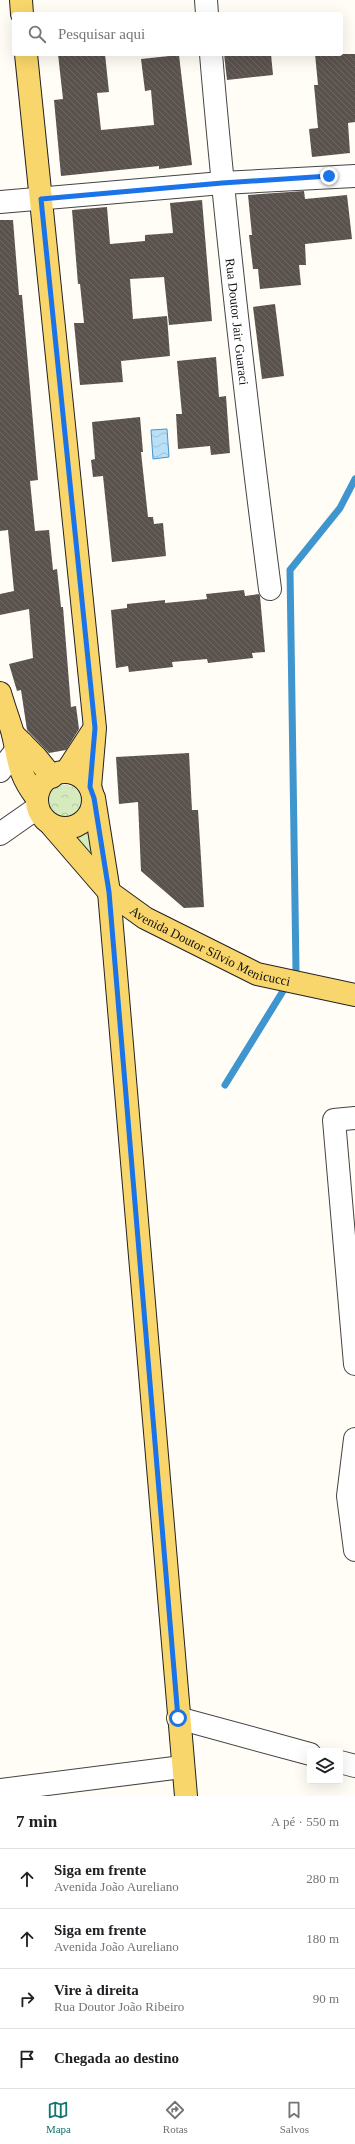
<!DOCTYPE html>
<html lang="pt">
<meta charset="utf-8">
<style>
body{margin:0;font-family:"Times New Roman",serif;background:#f2f2f2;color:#202124}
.controls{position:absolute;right:12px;bottom:12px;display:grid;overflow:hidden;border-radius:4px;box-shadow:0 4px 16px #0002}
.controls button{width:36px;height:36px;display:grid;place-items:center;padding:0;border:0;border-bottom:1px solid #e0e0e0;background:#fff;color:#202124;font:20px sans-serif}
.stop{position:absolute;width:12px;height:12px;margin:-9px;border:3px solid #1a73e8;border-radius:50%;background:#fff}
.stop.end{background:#1a73e8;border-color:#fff;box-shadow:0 1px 4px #0008}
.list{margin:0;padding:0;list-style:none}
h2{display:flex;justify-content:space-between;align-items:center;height:52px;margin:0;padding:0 16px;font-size:17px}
h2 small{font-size:13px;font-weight:400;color:#757577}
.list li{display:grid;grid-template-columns:26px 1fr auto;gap:12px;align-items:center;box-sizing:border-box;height:60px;padding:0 16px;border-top:1px solid #e0e0e0}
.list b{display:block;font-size:15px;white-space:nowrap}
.list p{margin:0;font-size:13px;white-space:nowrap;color:#757577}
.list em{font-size:13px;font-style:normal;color:#757577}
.icon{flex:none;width:22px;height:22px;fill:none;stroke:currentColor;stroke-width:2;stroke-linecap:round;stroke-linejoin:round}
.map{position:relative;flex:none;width:355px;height:1796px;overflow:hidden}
.search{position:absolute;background:#fff;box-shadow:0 4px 16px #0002;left:12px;right:12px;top:12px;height:44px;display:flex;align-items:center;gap:10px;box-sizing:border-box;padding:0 14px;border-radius:4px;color:#757577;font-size:15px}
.sheet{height:292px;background:#fff}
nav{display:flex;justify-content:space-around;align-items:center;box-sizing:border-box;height:56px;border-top:1px solid #e0e0e0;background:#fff;font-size:11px;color:#757577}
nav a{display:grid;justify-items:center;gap:2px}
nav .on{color:#0f766e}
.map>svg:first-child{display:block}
</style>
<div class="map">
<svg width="355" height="1796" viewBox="0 0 355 1796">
<defs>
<pattern id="park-crowns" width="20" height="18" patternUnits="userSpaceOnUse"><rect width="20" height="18" fill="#d5ebbd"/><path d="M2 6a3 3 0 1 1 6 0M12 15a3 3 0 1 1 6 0" fill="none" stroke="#b6c8a1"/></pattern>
<pattern id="water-waves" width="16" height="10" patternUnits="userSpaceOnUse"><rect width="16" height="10" fill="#b9e0f7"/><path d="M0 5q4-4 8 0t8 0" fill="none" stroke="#9ebfd3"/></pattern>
<pattern id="building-back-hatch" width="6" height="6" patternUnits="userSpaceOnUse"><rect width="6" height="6" fill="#5a524d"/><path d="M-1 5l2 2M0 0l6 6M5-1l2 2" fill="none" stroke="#6d6662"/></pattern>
</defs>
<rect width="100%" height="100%" fill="#fffdf5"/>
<path fill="url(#park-crowns)" d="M48 802a17 17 0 1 1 34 0a17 17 0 1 1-34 0Z
M91,828L95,864L73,835Z"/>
<path fill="url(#water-waves)" stroke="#3f96cf" d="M167,429L169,457L153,459L151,430Z"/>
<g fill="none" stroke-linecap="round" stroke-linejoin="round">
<path stroke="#3f96cf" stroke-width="7" d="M225,1085L296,970L290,570L340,508L355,479"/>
</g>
<path fill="url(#building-back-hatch)" d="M58,54H105L109,92L97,93L101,130L154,125L151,90L145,91L141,59L179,55L192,165L159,169V166L61,176L54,100L63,99Z
M224,54H271L273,75L227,80Z
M315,54H355V122L348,123L350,153L312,157L309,129L318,128L314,85H318Z
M304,191L305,199L347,195L352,239L305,244L306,265H299L301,285L260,289L258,269H253L249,235H252L248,195Z
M202,200L212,321L169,325L164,277L130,279L133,319L167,316L170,356L121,361L123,382L80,385L74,323H84L80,284H78L72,210L107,207L110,244L145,241V235L173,233L170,203Z
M0,220H13L19,295H22L38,480L30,481L35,531L49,530L53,570L57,569L61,607H63L71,707L76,706L79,729L66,750L49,753L27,730L21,690L17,691L9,664L33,658L29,609L0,615V594L14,591L8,530L0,531Z
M275,304L284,376L262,379L253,307Z
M216,357L219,397L226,396L230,453L211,455L210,446L178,449L176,414H182L177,361Z
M140,417L143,452H141L148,517H153L154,524L163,523L166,556L112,562L103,476L93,477L91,460L95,459L92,422Z
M244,590L245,596L259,594L260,596L265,652L252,653L253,658L208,663L207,659L172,662L173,667L129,672L128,666L116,668L111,610L127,608V604L165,600V603L207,599L206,594Z
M189,753L192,810H198L204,907L184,908L141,871L138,802L119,804L116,757Z"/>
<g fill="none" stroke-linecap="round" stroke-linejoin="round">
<g stroke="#444" stroke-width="24">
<g id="minor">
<path d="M206,0L207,14"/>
<path id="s1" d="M211,54C226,233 247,411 270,589"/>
<path d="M0,202L222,183L355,176"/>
<path d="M0,771L22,743"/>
<path d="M0,834L37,808"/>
<path d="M355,1118L334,1120L355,1364"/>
<path d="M355,1439L348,1496L355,1550"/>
<path d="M178,1718L310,1754"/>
<path d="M340,1762L355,1766"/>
<path d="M0,1790L182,1767"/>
</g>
</g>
<g stroke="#222" stroke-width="24">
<g id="major">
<path d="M21,0L22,14"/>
<path d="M26,54L95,728L90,787"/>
<path d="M0,693C4,707 9,720 13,734C19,761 18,773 36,797"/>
<path d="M13,734L36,757L52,777"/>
<circle cx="65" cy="800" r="28"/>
<path d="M66,772L94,729"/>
<path d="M94,798L109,892L186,1796"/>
<path id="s2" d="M52,826L109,892L145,918L257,974L355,995"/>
</g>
</g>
<use href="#minor" stroke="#fff" stroke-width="22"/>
<use href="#major" stroke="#f9d66b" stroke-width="22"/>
</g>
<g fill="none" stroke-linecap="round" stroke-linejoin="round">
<path stroke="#1a73e8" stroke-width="5" d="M178,1718L109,892L94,798L90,787L95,728L41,199L222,183L329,176"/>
</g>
<g text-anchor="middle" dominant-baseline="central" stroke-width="4" stroke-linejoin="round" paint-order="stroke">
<g font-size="13" fill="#111" stroke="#fff">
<text stroke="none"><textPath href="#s1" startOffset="269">Rua Doutor Jair Guaraci</textPath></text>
<text stroke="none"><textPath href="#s2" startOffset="203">Avenida Doutor Sílvio Menicucci</textPath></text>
</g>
</g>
</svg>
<div class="controls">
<button><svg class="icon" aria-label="layers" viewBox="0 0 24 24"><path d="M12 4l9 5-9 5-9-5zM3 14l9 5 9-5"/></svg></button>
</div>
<div class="stop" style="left:178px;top:1718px"></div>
<div class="stop end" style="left:329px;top:176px"></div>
<div class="search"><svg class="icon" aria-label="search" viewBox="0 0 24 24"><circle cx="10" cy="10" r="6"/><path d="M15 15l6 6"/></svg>Pesquisar aqui</div>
</div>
<section class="sheet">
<h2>7 min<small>A pé · 550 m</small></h2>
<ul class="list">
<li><svg class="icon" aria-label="ahead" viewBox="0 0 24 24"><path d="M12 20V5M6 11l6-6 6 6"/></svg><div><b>Siga em frente</b><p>Avenida João Aureliano</p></div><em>280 m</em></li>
<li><svg class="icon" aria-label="ahead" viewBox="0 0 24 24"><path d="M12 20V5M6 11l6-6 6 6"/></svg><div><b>Siga em frente</b><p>Avenida João Aureliano</p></div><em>180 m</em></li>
<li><svg class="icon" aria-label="right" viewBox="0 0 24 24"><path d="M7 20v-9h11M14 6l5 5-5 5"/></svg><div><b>Vire à direita</b><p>Rua Doutor João Ribeiro</p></div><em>90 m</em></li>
<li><svg class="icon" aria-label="arrive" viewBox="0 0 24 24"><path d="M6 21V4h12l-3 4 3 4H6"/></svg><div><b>Chegada ao destino</b></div></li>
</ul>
</section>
<nav>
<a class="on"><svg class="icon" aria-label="map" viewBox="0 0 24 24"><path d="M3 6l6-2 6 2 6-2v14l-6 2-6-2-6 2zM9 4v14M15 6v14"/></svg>Mapa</a>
<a><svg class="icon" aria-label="directions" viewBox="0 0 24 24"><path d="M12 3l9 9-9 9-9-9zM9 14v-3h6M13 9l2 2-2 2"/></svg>Rotas</a>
<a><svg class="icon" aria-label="saved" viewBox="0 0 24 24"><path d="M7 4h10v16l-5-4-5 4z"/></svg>Salvos</a>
</nav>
